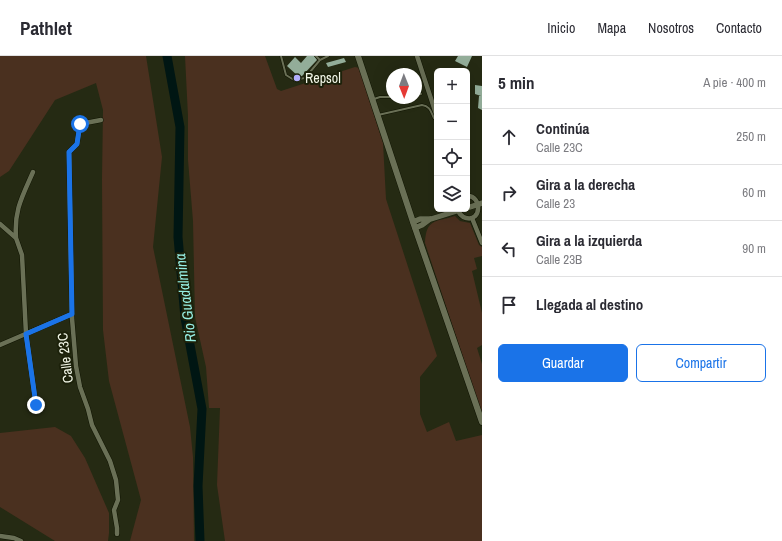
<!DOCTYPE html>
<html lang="es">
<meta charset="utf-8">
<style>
body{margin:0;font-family:"Archivo Narrow",sans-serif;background:#f7f7f7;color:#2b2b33}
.controls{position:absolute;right:12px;top:12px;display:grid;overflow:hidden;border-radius:6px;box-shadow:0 4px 16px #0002}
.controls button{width:36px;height:36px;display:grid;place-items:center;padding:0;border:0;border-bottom:1px solid #e1e1e2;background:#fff;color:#2b2b33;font:20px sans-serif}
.compass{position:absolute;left:386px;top:12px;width:36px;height:36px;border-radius:50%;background:#fff;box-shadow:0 4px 16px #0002;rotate:179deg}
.stop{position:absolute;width:12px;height:12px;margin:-9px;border:3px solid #1a73e8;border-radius:50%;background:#fff}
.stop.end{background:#1a73e8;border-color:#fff;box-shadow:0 1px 4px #0008}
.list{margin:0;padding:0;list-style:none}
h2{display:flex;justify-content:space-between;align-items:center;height:52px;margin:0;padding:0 16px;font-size:17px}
h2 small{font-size:13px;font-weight:400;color:#7c7c81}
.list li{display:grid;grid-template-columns:26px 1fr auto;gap:12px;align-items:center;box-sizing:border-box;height:56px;padding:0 16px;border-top:1px solid #e1e1e2}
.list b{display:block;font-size:15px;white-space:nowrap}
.list p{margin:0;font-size:13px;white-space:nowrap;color:#7c7c81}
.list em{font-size:13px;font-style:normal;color:#7c7c81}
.actions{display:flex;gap:8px;padding:12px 16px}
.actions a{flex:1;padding:9px 0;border:1px solid #1a73e8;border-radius:6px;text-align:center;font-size:14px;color:#1a73e8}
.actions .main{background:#1a73e8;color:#fff}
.icon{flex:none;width:22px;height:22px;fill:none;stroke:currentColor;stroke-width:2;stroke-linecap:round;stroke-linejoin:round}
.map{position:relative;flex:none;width:482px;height:485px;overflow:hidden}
header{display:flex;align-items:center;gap:24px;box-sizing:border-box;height:56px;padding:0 20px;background:#fff;border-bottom:1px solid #e1e1e2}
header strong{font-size:19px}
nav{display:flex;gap:22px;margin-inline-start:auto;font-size:14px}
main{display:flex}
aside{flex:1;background:#fff}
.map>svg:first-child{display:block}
</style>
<header>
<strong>Pathlet</strong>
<nav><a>Inicio</a><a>Mapa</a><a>Nosotros</a><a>Contacto</a></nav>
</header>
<main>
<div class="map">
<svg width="482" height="485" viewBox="0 0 482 485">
<rect width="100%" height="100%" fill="#252a13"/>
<path fill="#4a301f" d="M0,0H146L162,101L153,191L190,371L193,401L194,485H130L141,444L109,325L103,274L102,123L103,54L96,27L55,44L9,115L0,121Z
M185,0H265L277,33L281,35L355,11L359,12L383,87L386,143L437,300L420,321V358L427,376L449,366L456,385L482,379V485H225L217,429L220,352H209L206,311L195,261L193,165L188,104V60Z
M455,160L460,165L470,167L479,189L482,191V200L474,202L477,213L472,215L482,257V289L477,292L482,308V358L425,187C426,163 435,166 455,160Z
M55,371L71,380L85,402L109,457V477L108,485H55L0,451V377Z"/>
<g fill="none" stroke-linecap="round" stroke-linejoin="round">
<path stroke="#001613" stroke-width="9" d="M167,0L180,71L178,181L185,262L202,353L198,430L200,485"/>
</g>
<path fill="#93ad99" d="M307,0H314L317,4L302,20L299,21L287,10L295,1L301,7Z
M458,0H472L467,11L455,5Z
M344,2L346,6L328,11L326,7Z
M475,29L482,30V54L478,52L479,40H481L475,38Z"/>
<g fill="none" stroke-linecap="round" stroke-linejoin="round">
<g stroke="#0f1300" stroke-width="3">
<path id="service" d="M281,0L286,19L294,24L305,22L320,4
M316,0L320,4L328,0
M416,39L421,38
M374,43L380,41H392
M378,59L422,49C430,50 431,56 434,62"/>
</g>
<g stroke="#0f1300" stroke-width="5.5">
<path id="minor" d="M417,0L437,61
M101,64L80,68L77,88L69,96L72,262L76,310L80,331L88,353L92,369L110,405L116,424L118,444L114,454L117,472V478
M457,153C459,157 461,161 466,162C482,166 482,139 467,140
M472,162L482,187
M0,168L16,182L22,199L26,278L36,349
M16,182C14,154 22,141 33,116
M0,289L72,258
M0,480L14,482L21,485"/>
</g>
<g stroke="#0f1300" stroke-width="6">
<path id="tertiary" d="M467,152L482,147
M413,166L420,163H431L463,153
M415,172L422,169L430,163"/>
</g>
<g stroke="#0f1300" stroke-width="7">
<path id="secondary" d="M358,0L413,166L482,366"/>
</g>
<use href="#service" stroke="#6a7056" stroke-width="2"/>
<use href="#minor" stroke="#6a7056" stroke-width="4.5"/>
<use href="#tertiary" stroke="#6a7056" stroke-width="5.5"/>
<use href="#secondary" stroke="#6a7056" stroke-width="6"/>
</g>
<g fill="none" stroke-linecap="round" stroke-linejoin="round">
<path stroke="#1a73e8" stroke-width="5" d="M36,349L26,278L72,258L69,96L77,88L80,68"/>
</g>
<circle fill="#b1adfa" stroke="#1c210a" stroke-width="1.5" cx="297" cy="22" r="4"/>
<g text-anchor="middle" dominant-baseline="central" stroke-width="4" stroke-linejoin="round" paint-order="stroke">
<g font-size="14" fill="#f3f7e8" stroke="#1c210a" text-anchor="start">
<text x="305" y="22">Repsol</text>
</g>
<g font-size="14" fill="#f3f7e8" stroke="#1c210a">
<text transform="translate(65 302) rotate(-97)">Calle 23C</text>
</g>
<g font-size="15" font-style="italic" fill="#97efe4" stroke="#1c210a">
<text transform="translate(185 242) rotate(-97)">Rio Guadalmina</text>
</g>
</g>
</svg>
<div class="controls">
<button>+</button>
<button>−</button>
<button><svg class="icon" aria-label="locate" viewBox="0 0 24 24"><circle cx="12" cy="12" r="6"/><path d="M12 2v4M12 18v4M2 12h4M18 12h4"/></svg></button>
<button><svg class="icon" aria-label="layers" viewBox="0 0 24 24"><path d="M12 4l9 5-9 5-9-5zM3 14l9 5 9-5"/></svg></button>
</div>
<svg class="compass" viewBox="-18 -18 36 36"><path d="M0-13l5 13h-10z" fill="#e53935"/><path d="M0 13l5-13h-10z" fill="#7c7c81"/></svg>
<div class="stop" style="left:80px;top:68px"></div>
<div class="stop end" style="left:36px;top:349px"></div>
</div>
<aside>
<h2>5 min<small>A pie · 400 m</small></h2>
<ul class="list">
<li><svg class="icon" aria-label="ahead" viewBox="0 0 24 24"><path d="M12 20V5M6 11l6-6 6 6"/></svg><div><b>Continúa</b><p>Calle 23C</p></div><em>250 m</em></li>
<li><svg class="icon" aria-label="right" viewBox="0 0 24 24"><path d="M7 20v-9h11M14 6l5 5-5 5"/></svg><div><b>Gira a la derecha</b><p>Calle 23</p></div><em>60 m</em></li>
<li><svg class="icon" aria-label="left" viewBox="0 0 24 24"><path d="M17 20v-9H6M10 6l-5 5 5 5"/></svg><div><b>Gira a la izquierda</b><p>Calle 23B</p></div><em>90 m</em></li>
<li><svg class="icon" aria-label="arrive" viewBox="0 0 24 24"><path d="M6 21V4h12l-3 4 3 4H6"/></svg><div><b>Llegada al destino</b></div></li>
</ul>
<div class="actions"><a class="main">Guardar</a><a>Compartir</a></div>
</aside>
</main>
